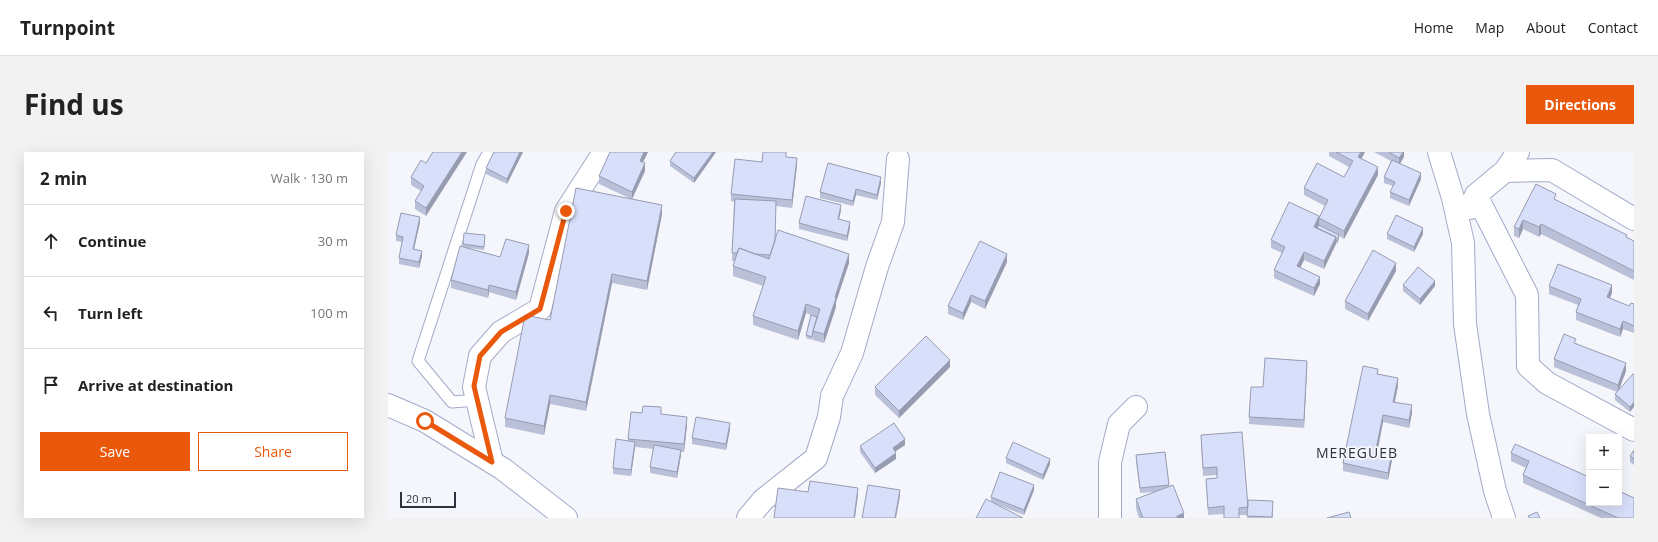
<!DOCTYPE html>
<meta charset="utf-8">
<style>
body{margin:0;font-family:"Open Sans",sans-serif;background:#f2f2f2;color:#222}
.controls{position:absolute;right:12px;bottom:12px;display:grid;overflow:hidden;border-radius:0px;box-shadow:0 4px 16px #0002}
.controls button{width:36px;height:36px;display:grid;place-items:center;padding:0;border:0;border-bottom:1px solid #e0e0e0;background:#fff;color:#222;font:20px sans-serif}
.scale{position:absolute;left:12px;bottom:10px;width:56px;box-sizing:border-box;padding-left:4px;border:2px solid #2f323f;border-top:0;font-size:11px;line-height:14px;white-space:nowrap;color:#2f323f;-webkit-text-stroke:3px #f4f6fc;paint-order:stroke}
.stop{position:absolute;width:12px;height:12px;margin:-9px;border:3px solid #ea580c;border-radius:50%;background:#fff}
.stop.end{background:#ea580c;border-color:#fff;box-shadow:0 1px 4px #0008}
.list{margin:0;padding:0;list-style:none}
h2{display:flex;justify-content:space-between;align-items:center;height:52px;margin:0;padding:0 16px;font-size:17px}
h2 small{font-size:13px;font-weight:400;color:#767676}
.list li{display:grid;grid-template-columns:26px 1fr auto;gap:12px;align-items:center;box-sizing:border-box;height:72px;padding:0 16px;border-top:1px solid #e0e0e0}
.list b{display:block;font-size:15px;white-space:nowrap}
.list em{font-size:13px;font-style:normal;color:#767676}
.actions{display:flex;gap:8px;padding:12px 16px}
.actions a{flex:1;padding:9px 0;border:1px solid #ea580c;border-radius:0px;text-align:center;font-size:14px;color:#ea580c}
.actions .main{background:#ea580c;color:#fff}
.icon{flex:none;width:22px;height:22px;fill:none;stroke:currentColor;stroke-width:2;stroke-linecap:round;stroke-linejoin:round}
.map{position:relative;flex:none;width:1246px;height:366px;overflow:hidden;border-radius:0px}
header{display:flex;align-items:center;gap:24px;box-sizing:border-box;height:56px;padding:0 20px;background:#fff;border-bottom:1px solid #e0e0e0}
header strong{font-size:19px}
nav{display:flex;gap:22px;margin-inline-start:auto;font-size:14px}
.intro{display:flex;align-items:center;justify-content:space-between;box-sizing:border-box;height:96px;padding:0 24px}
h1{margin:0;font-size:28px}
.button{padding:10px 18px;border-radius:0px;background:#ea580c;color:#fff;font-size:14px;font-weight:700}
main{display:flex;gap:24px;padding:0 24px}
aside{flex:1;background:#fff;border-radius:0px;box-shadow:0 4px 16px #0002}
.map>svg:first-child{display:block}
</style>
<header>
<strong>Turnpoint</strong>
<nav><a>Home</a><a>Map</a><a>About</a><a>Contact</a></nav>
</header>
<div class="intro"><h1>Find us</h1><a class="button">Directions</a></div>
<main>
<aside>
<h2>2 min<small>Walk · 130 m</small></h2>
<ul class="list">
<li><svg class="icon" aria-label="ahead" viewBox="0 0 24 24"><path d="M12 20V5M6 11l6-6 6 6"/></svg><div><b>Continue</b></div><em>30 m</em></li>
<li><svg class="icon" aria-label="left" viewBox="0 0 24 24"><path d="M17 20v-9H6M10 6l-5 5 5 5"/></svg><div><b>Turn left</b></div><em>100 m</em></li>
<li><svg class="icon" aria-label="arrive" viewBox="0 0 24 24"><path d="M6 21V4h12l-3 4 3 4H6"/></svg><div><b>Arrive at destination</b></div></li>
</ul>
<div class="actions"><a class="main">Save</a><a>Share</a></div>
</aside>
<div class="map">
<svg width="1246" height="366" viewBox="0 0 1246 366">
<rect width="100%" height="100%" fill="#f4f6fc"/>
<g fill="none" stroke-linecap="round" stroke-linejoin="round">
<g stroke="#a3aac9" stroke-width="13">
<path id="service" d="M90,248L64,250L30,209L94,12L101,0"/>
</g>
<g stroke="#a3aac9" stroke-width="24">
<path id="minor" d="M1051,0L1065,46L1075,91L1077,172L1090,262L1107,339L1116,366
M1117,19L1164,18L1246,67
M1088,43L1139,143L1140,214L1159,231L1246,278
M1082,56L1088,43L1117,19L1130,0
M104,310L86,235L92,204L113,180L152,157L178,59L216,0
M360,366L375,348L428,306L441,265L444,244L464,201L489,115L505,70L510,7
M722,366V310L731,272L748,255"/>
</g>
<g stroke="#a3aac9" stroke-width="24">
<path id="tertiary" d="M0,253L37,269L115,317L178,366"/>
</g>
<use href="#service" stroke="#fff" stroke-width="11"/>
<use href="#minor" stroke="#fff" stroke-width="22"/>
<use href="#tertiary" stroke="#fff" stroke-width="22"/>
</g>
<path fill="#bac0d8" d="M45,0L38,64L27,57V49L33,39L23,33V25L38,11Z
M106,0H135L119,32L98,22V16Z
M222,0H260L255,10L257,19L244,47L274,62L259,138L224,131L198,259L162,252L156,283L117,275V266L162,168L241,46L211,32V24Z
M328,0L306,31L282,14V9Z
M941,0H977L973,7L990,23L956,87L951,84L949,92L948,91L936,117L916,108L912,116L932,132L926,144L886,126V118L894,101L883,96V88L931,65L937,54L916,43V36L956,25L961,15L941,4Z
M986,0H1016V5L1012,12L1033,27L1021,54L1002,46V40L1005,34L996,31V25L1003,9Z
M399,5L409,13L404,56L388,54L387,87L461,111L448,150V155L436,191L425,188V184L424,188L418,186V183L423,163L418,161L410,188L365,173V164L375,134L345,124V114L347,109H344L346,50L343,49V42Z
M493,31L489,48L468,43L465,54L432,46V40Z
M1148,32L1168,48L1246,89V128L1153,82L1151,85L1135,77L1131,86L1126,84V75Z
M453,58L451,67L462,76L459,89L411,77V71Z
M32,70L26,97L34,104L31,116L11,112V106L14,90L8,89V83Z
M999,82H1035L1026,100L999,87Z
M97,86L96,98L80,96L112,105L141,101L128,148L101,140L100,146L63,136V128L75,94V92Z
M619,110L597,157L583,150L575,168L560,162V154Z
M1008,119L980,169L957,157V149Z
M1015,133L1047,134L1032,153L1015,139Z
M1161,134L1224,141L1222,146L1241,154L1246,152V181L1235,177L1232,185L1188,168V160L1190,153L1161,142Z
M1188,191L1238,219L1231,238L1245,222L1242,260L1227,248V242L1229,240L1166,215V207Z
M562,215L511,266L487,243V235Z
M919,216L916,276L861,272V265L875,235Z
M990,222L1010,234L1007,250L1024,261L1021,276L995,270L990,298L1004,308L1000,328L955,319V311Z
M243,260L273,262L299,273L296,300H293V303L289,326L262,321V315L266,297L247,295L243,324L225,322V316L240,289Z
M342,277L338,298L304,292V286Z
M813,283L860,355H885V366H859V363H851V366H836V362L820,363L818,327L829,326V323L815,324L813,291Z
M517,293L507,299L508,307L487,321L472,300V294Z
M1246,298V313L1242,310V304Z
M777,300L781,334L796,366H751L748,356V347L766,340L752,341L748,309V303Z
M1123,301L1246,346V366H1213L1135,331V323L1138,316L1123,309Z
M618,306L662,312L655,328L618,311Z
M646,338L636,363L610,353L603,349V345Z"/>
<path fill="#979cb0" d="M74,0H79L38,64V56Z
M132,0H135L119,32V27Z
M256,0H260L252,16V9Z
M325,0H328L306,31V26Z
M973,0H977L970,13V5Z
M1015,0H1016V5L1011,13V6Z
M409,6V13L404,56V48Z
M257,11V19L244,47V40Z
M990,15V23L956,87V79Z
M1033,21V27L1021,54V48Z
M493,25V31L489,48V43Z
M468,37V43L465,54V49Z
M274,53V62L259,138V129Z
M453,53V58L450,72V67Z
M931,64V72L926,82V75Z
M32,65V70L25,102V97Z
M1135,68V77L1131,86V77Z
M462,70V76L459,89V84Z
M1153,72V82L1151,85V75Z
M1035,76V82L1026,100V95Z
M951,83V86L949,92V89Z
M948,85V92L936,117V109Z
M141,93V101L128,148V140Z
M34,99V104L31,116V110Z
M916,100V108L909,122V114Z
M461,102V111L448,150V155L436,191V182L447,145Z
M619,102V110L597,157V149Z
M1008,111V119L980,169V162Z
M224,122V131L198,259V250Z
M932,125V132L926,144V136Z
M1047,129V134L1032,153V147Z
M101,133V140L100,146V138Z
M1224,133V141L1219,153V145Z
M583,143V150L575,168V161Z
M418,152V161L410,188V179Z
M1235,169V177L1232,185V177Z
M562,208V215L511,266V259Z
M919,209V216L916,276V268Z
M1238,211V219L1230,240V233Z
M1010,226V234L1005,257V250Z
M162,243V252L156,283V274Z
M1246,250V255L1242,260V255Z
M1024,253V261L1021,276V268Z
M995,263V270L988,305V297Z
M299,265V273L296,300V292Z
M342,271V277L338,298V292Z
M517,287V293L505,301V296Z
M247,290V295L243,324V318Z
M293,298V303L289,326V320Z
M1004,300V308L1000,328V321Z
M508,301V307L487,321V316Z
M662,307V312L655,328V323Z
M646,333V338L636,363V358Z
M470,336V343L467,366H466Z
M512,338V344L508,366H507Z
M796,361V366H789V364Z"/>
<path fill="#d8dffb" stroke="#979cb0" d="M45,0H74L38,56L27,49L36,34L23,25L33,8L38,11Z
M106,0H132L119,27L98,16Z
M222,0H256L252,9L257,11L244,40L211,24Z
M288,0H325L306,26L282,9Z
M375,0H398V5L409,6L404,48L343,42L347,7L374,10Z
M948,0H973L970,5L990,15L956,79L931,66L940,48L916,36L929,11L956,25L965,9Z
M1001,0H1015L1011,6Z
M1004,8L1033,21L1021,48L1002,40L1007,30L996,25Z
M440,11L493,25L489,43L468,37L465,49L432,40Z
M1148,32L1168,42L1166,47L1239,83L1238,85L1246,89V119L1153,72L1151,75L1135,68L1131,77L1126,75Z
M188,36L274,53L259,129L224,122L198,250L162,243L156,274L117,266L137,163L162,168Z
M418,44L453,53L450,67L462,70L459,84L411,71Z
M347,47L388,49L387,89L382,103L367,102L351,96L349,101H344Z
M901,50L931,64L926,75L948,85L936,109L916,100L909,114L932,125L926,136L886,118L897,95L883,88Z
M13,61L32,65L25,97L34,99L31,110L11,106L15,85L8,83Z
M1008,63L1035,76L1026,95L999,82Z
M931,73L951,83L949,89L948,88V85L929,76Z
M390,78L461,102L447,145L448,146L436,182L425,179L432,157L418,152L410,179L365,164L378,125L345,114L351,96L381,107Z
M76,81L97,83L96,95L75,92Z
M118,87L141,93L128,140L101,133L100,138L63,128L72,94L112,105Z
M592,89L619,102L597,149L583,143L575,161L560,154Z
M985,98L1008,111L980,162L957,149Z
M1170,112L1224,133L1219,145L1241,154L1243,151L1246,152V174L1235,169L1232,177L1188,160L1193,147L1161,134Z
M1030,115L1047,129L1032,147L1015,133Z
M423,163L429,165L425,179L424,185L418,183Z
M1176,182L1188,187L1186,191L1238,211L1230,233L1166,207Z
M538,184L562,208L511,259L487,235Z
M877,206L919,209L916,268L861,265L863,235H875Z
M975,214L990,217L989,222L1010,226L1005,250L1024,253L1021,268L995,263L988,297L1004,300L1000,321L955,311Z
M1245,222H1246V250L1242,255L1227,242Z
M255,254L273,255V262L299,265L296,292L240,287L243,260L254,261Z
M308,265L342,271L338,292L304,286Z
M506,271L517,287L505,296L508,301L487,316L472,294Z
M854,280L860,355L851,356V366H836V354L820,356L818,327L829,326V315L815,316L813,283Z
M228,287L247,290L243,318L225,316Z
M625,290L662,307L655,323L618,306Z
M1127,292L1201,325V351H1231V339L1246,346V366H1230L1135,323L1141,309L1123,301Z
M266,293L293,298L289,320L262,315Z
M1246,298V307L1242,304Z
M777,300L781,333L752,336L748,303Z
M612,320L646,333L636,358L603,345Z
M422,329L470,336L466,366H386L390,336L420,340Z
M480,333L512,338L507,366H474Z
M785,333L796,361L789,364V366H755L748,347Z
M598,347L635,366H588Z
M860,348L885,349L884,365L859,364Z
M961,360L963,366H939Z
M1149,360L1152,366H1141L1140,364Z"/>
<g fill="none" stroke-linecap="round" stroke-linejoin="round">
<path stroke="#ea580c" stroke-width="5" d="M37,269L104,310L86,234L92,204L113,180L152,157L178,59"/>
</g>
<g text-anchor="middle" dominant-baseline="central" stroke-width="4" stroke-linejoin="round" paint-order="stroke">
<g font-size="14" letter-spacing="1" fill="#2f323f" stroke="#f4f6fc">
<text x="969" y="300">MEREGUEB</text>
</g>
</g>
</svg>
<div class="controls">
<button>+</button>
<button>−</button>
</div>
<div class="scale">20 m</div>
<div class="stop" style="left:37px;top:269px"></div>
<div class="stop end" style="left:178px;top:59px"></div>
</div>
</main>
